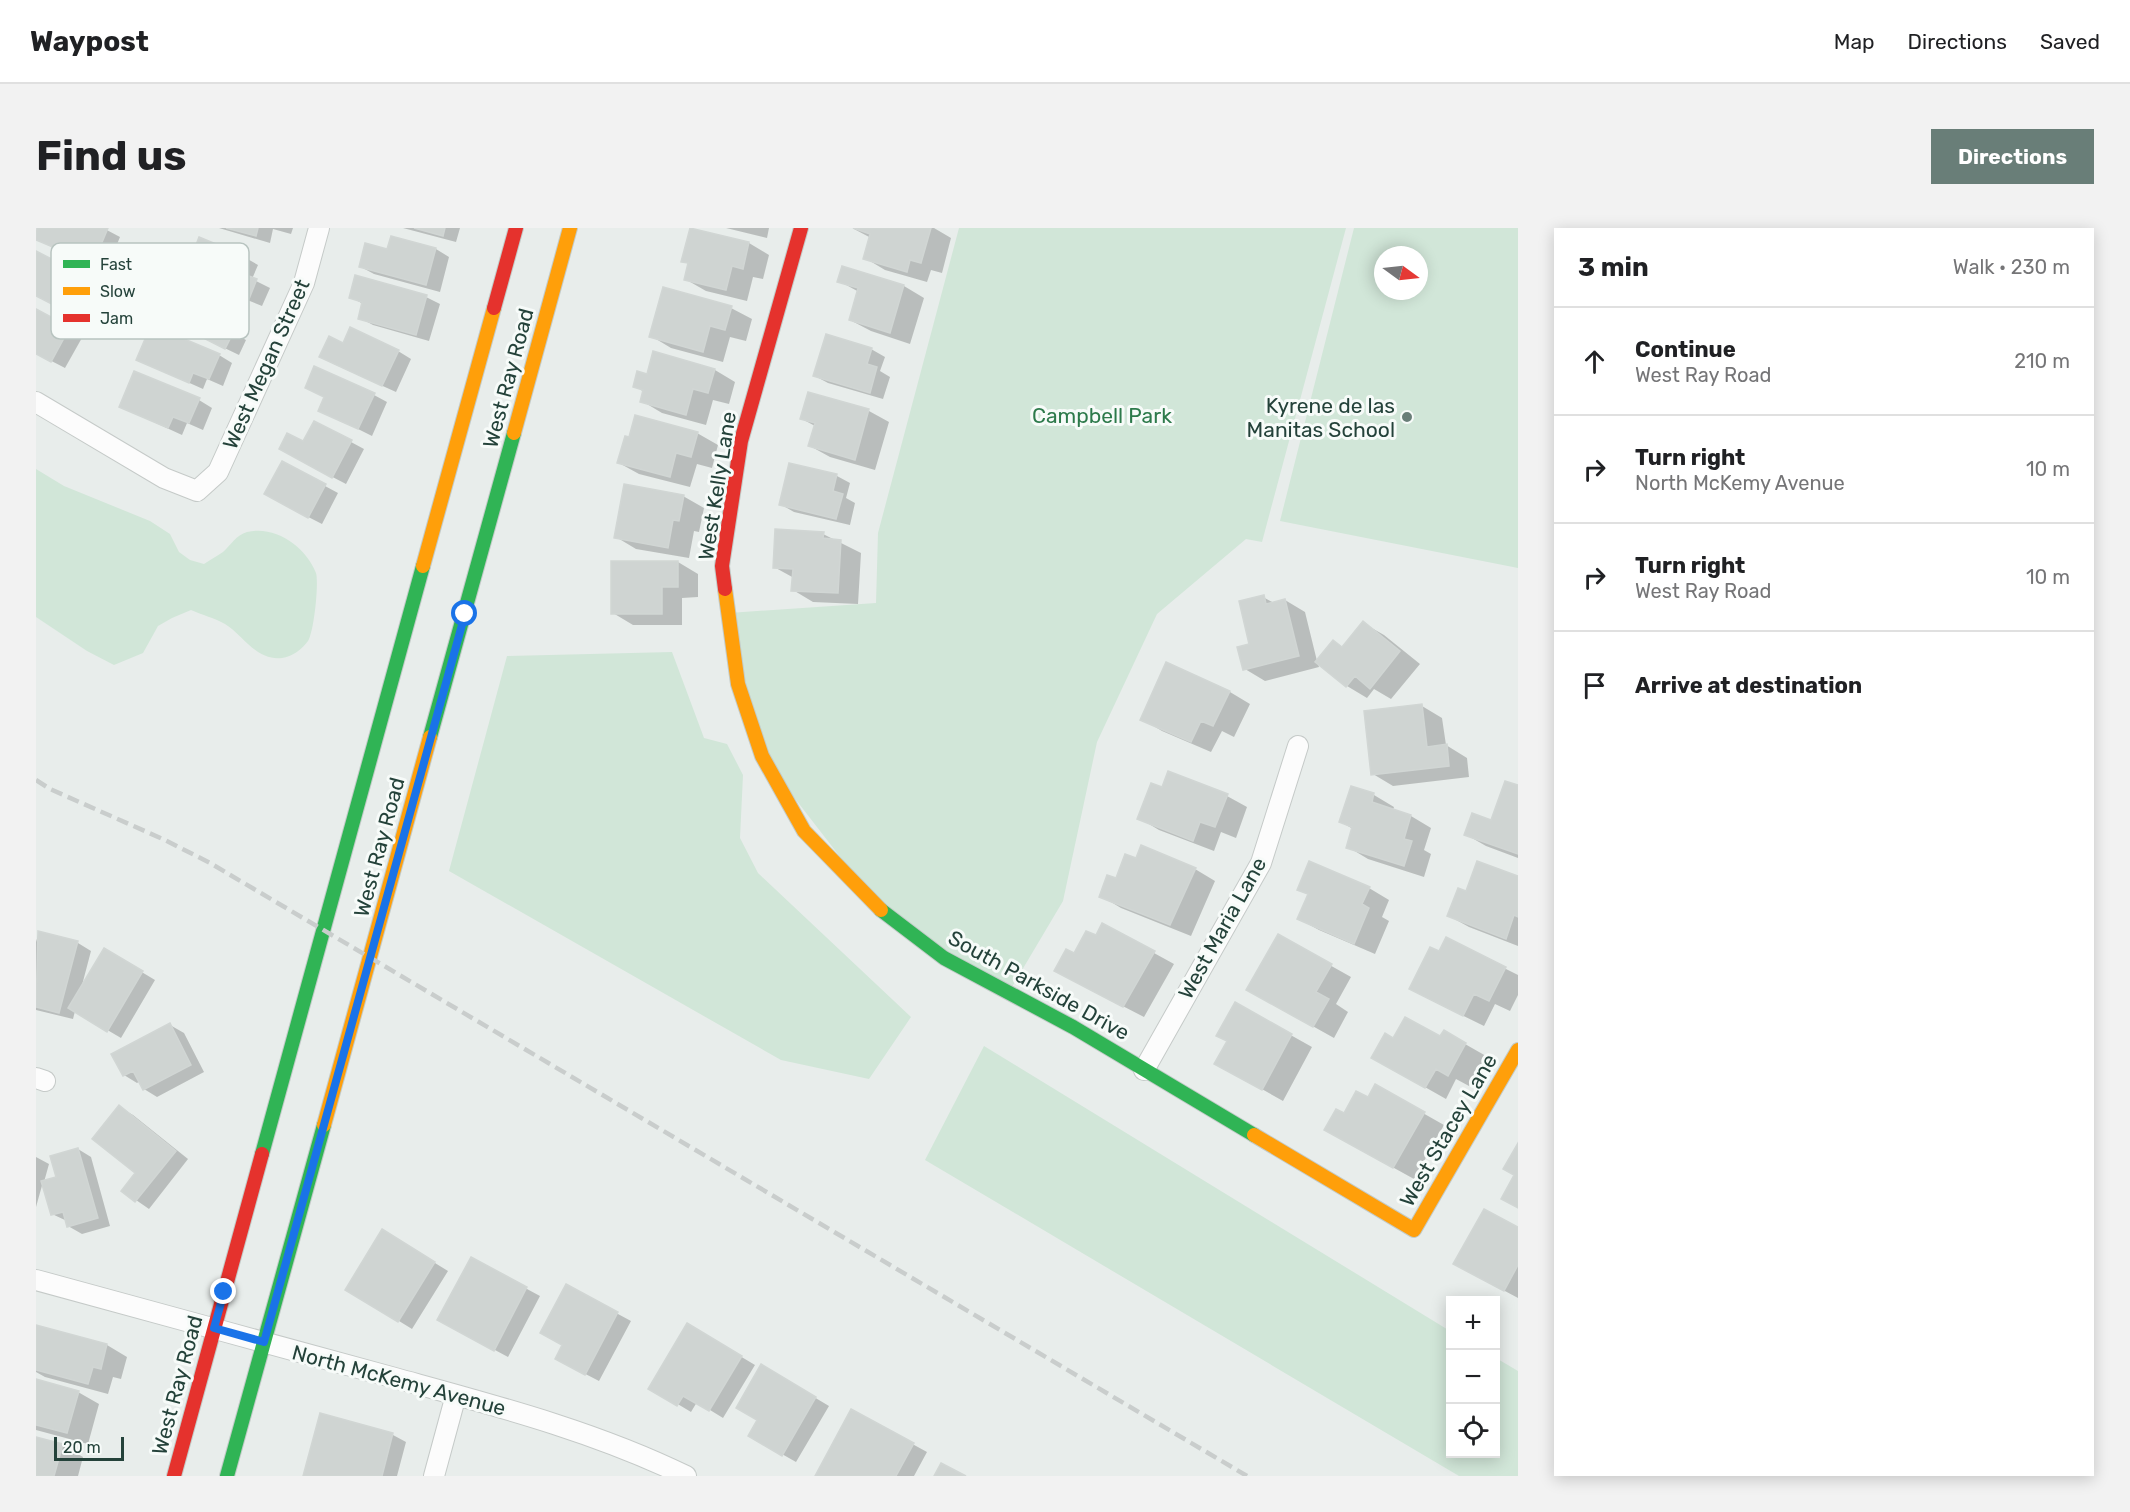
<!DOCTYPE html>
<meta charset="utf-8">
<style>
body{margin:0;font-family:Rubik,sans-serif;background:#f2f2f2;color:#202124}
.controls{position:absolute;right:18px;bottom:18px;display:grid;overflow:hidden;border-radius:0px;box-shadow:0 3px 15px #0003}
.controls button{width:54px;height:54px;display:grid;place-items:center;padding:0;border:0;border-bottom:2px solid #e0e0e0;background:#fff;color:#202124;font:30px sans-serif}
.compass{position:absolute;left:1338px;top:18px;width:54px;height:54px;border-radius:50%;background:#fff;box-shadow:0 3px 15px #0003;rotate:105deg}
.scale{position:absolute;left:18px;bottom:15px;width:70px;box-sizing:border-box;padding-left:6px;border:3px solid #24423a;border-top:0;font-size:16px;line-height:21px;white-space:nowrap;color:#24423a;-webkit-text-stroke:4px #f7fbf9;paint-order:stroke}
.stop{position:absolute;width:18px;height:18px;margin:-14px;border:4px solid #1a73e8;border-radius:50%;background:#fff}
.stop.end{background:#1a73e8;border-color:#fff;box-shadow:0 2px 6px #0008}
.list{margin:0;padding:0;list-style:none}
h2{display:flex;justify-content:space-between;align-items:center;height:78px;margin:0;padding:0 24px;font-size:26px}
h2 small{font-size:20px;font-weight:400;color:#757577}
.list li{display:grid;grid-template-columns:39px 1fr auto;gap:18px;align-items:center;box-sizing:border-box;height:108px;padding:0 24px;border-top:2px solid #e0e0e0}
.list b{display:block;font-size:22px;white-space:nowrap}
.list p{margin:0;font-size:20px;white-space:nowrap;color:#757577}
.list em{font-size:20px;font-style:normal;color:#757577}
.icon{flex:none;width:33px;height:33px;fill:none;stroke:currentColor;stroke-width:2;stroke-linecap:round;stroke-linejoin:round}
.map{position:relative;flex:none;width:1482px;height:1248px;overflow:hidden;border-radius:0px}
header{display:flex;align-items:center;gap:36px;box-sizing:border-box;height:84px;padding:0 30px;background:#fff;border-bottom:2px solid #e0e0e0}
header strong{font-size:28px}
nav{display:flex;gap:33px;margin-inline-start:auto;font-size:21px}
.intro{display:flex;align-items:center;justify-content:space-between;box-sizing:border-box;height:144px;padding:0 36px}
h1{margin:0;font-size:42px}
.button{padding:15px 27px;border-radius:0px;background:#697e78;color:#fff;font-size:21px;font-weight:700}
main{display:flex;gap:36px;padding:0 36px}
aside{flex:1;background:#fff;border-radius:0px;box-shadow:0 3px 15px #0003}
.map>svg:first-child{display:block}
</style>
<header>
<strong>Waypost</strong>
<nav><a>Map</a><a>Directions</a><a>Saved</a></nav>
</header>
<div class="intro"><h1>Find us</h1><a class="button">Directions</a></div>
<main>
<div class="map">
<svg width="1482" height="1248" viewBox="0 0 1482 1248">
<rect width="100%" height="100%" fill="#e8edeb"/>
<path fill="#d1e6d8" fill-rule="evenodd" d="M923,0H1310L1226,314L1210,311L1121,386L1061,514L1027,673L973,764L846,683L726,528L693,385L840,375L842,305Z
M1318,0H1482V340L1244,293ZM1347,27H1383V63H1347Z
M0,241L28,258L114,293L134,306L143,324L154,332L168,336C174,332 181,328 187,324C195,317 200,307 211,304C240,297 270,319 280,345C283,355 278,404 272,413C266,421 256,429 246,430C220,433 207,407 189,396C179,390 166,387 155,382L136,390L122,398L107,425L78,437L51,423L0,389Z
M636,424L668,510L691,516L707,547L704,610L722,645L875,789L833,851L745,832L413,643L471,428Z
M948,818L1414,1103V1226H1460V1130L1482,1143V1248H1423L889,932Z"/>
<path fill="#0003" d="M2,0H67L84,9L70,43L0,11Z
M183,0H257L255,6L237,1L234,15Z
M367,0H424L420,14Z
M690,0H733L731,10Z
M898,0L915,10L906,45L895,42L891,54L849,42L829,30L835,10L818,1Z
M356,9L400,21L413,29L404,64L338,46L325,39L353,23Z
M713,15L733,27L727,51L717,49L711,73L670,63L649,51L653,36L647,33Z
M0,25L66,59L49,92L0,67Z
M208,29L222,37L216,51L234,60L226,78L164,53L151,45Z
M803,53L868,58L888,70L874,116L835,103L814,92L823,64Z
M315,69H390L404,76L393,113L337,97L324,90L327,76Z
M189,76L203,84L193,103L210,112L203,127L145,99Z
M695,80L716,91L710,113L694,109L687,134L635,120L615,108Z
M0,82L47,108L29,140L0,125Z
M307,117L362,123L375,131L360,164L298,136Z
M835,121L849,129L844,143L854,149L847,171L792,155L779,148Z
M183,127L196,135L187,158L171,151L167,161L102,132Z
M679,142L699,154L693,176L677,172L670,197L626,185L606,173L608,164L599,158L612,148Z
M773,166L833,183L853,194L839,242L794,229L774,218L779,198L766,191Z
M338,167L351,174L336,208L284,182L290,169Z
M163,172L176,180L167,202L151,195L146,207L85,179Z
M661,205L682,217L676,240L661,236L654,259L603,246L583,235L594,211Z
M315,214L328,221L310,256L258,229L268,215Z
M801,248L814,255L810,270L819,275L814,297L758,284L744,276Z
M289,258L302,265L286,296L243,274Z
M647,268L668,280L663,304L658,303L653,330L600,321L580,309Z
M787,306L825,325L822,376L777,374L757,362L758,350L738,339Z
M642,334L662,346V369L646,370V397H597L577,385Z
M1227,369L1238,375L1249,372L1269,384L1281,433L1297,414L1308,420L1327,395L1348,407L1384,436L1355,471L1338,461L1331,470L1311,458L1282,435L1283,439L1229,453L1209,441Z
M1131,436L1194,464L1214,476L1198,509L1186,503L1175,524L1126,503L1106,491Z
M1386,478L1406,490L1410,517L1431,530L1433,549L1357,558L1337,546Z
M1482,559V630L1450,618L1429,606L1456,594Z
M1316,560L1338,567L1358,579L1357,582L1375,588L1395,600L1388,622L1395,626L1388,649L1332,631L1312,619L1317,601L1305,594Z
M1127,561L1191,568L1211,579L1200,610L1185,604L1178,623L1123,602L1103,590Z
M1101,632L1159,641L1179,653L1155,708L1085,680L1065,668Z
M1482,650V718L1433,699L1413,688L1431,665Z
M1333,660L1353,672L1346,689L1353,693L1339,726L1283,702L1263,691L1273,667L1263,661Z
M3,704L42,715L55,723L45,761L69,722L119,752L85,810L39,783L37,791L0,782V714Z
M1242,708L1315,749L1300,776L1312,784L1298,810L1212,762Z
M1410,711L1482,747V767L1474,783L1459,776L1448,798L1395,772L1403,725Z
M1118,725L1138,736L1108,789L1040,754L1039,727Z
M1199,776L1276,819L1247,873L1201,847L1193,813Z
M134,797L148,805L168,844L121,869L108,861L104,853L101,855L88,847Z
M1408,804L1450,828L1433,858L1420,851L1410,871L1357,841L1358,812L1405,810Z
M1339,858L1408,897L1378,951L1311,914L1309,887L1332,871Z
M83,879L97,887L152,931L113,981L87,963L101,945Z
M42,921L55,929L74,998L46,1006L32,998L31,993L16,986L7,954L0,979V929L13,936L8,954L22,950Z
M1482,1001V1070L1439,1047Z
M360,1011L412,1043L376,1101L311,1061Z
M435,1031L504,1068L472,1129L416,1099Z
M530,1058L595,1093L563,1153L534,1138L528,1117Z
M652,1097L719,1137L687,1190L661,1174L655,1184L615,1160Z
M0,1098L71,1117L91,1129L85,1151L77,1149L72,1166L9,1149L0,1144Z
M726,1138L793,1178L760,1234L714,1208L723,1192Z
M0,1153L42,1164L63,1176L52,1216L0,1202Z
M816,1183L891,1224L878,1248H780Z
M285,1187L357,1207L370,1214L361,1248H268Z
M0,1210L26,1217L47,1229L42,1248H0Z"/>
<path fill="#cfd4d2" stroke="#d1d6d4" stroke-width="1.5" d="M1,0H72L57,36L0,12Z
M190,0H222L220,8Z
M378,0H409L407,8Z
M654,0L713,14L707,41L696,38L690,62L648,52L652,35L645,34Z
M817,0H895L885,35L874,32L871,44L827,31L834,6Z
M355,8L400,20L390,57L323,39L329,15L351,21Z
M163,9L209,28L202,44L221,51L213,71L149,46Z
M0,23L53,50L35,86L0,68Z
M806,38L868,57L854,105L813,92L822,60L801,54Z
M319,47L391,67L380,107L322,91L326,74L313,70Z
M148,54L190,75L180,94L198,103L189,121L130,91Z
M627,59L696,78L689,102L674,98L667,124L613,109Z
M0,81L34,99L15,134L0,126Z
M115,97L184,126L173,151L157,145L153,155L100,132Z
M314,99L363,122L346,158L283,129L293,108L307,115Z
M790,106L836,120L831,136L841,139L834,165L777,148Z
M617,123L679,141L672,165L657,161L650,187L604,174L607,162L597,159L601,143L611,146Z
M278,138L339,165L322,201L282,183L288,169L269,160Z
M98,143L164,170L153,195L137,189L132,200L83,179Z
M772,164L833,181L819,232L772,218L779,195L764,191Z
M599,187L662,204L655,229L640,225L634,249L581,235L589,208L593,209Z
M278,193L316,212L296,250L243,221L251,205L267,213Z
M246,233L290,256L272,290L228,266Z
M753,235L801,246L797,263L807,266L800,291L743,277Z
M588,256L648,267L643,293L637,292L632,320L578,310Z
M739,301L788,304L787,310L805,312L802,365L755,363L757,341L737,340Z
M575,333H642V359H626V386H575Z
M1228,367L1230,376L1249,371L1263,428L1207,442L1201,419L1213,416L1203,373Z
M1327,393L1364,423L1334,461L1319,448L1310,459L1279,434L1297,412L1306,419Z
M1130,434L1194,463L1177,498L1165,493L1155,514L1104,492Z
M1386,476L1391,519L1411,516L1413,538L1335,547L1328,483Z
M1132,543L1192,566L1179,599L1164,594L1157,613L1101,591L1115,555L1126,559Z
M1469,553L1482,557V626L1428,607L1436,585L1455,592Z
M1315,558L1338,565L1336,574L1375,587L1368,611L1376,613L1368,638L1310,620L1316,599L1303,594Z
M1105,617L1160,640L1134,697L1063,669L1071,647L1080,650L1089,626L1100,630Z
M1273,633L1334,659L1326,676L1333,680L1318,716L1261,691L1272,666L1261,662Z
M1441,633L1482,648V689L1478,687L1470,711L1411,688L1422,660L1430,663Z
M1066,695L1119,723L1087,779L1018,743L1030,721L1038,725L1050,703L1060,707Z
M2,703L42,713L23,785L0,779Z
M1242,706L1296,736L1280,764L1293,771L1277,799L1210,762Z
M1410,709L1470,739L1453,773L1438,766L1427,788L1373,761L1394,719L1403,723Z
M68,720L107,743L71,804L32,780Z
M1199,774L1256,806L1226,862L1178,836L1191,813L1180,808Z
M1369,789L1404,808L1408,802L1430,815L1412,848L1400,841L1389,860L1335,830L1349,805L1357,810Z
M134,795L155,837L107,862L97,843L87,848L75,826Z
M1339,856L1389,884L1357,940L1288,902L1300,881L1308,885L1320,863L1332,869Z
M83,877L140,923L99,974L85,963L99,945L56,911Z
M1482,915V980L1465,971L1478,947L1467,941Z
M42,920L62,990L31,999L27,984L15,987L5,953L20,949L14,928Z
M1448,981L1482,999V1037L1468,1063L1417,1036Z
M346,1001L399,1034L362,1094L309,1062Z
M435,1029L491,1059L458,1123L401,1092Z
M530,1056L582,1084L549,1147L519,1131L526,1117L504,1105Z
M651,1095L706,1128L673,1183L647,1168L641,1178L612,1161Z
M0,1097L71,1116L65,1141L57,1139L52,1156L0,1142Z
M725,1136L780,1169L746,1228L712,1208L721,1192L700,1180Z
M0,1151L43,1163L31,1205L0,1197Z
M815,1181L878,1215L860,1248H779Z
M284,1185L357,1205L346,1248H267Z
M0,1209L27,1216L18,1248H0Z
M905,1235L930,1248H898Z"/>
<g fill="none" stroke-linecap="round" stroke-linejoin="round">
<g stroke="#c5cac8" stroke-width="22">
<path id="street" d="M0,174L128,250L161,263L182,244L268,55L283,0
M1108,842L1225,635L1262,518
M0,850L9,853
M0,1052C120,1085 239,1117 359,1150C457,1177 558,1203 650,1248
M398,1248L420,1167"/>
</g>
<g stroke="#c3cbc8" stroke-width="16">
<path id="fast" d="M394,509L478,205
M845,682L908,730L1037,799L1218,907
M226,926L387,338
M191,1248L288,897"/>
</g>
<g stroke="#c3cbc8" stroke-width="16">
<path id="slow" d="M478,205L534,0
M387,338L458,80
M689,361L702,456L726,528L768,603L845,682
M288,897L394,509
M1218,907L1378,1002L1482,822"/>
</g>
<g stroke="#c3cbc8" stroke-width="16">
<path id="jam" d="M458,80L480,0
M689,361L686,338L705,213L765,0
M138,1248L226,926"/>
</g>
<use href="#street" stroke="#fcfcfc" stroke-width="20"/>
<use href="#fast" stroke="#30b455" stroke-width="14"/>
<use href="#slow" stroke="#ff9f0a" stroke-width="14"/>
<use href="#jam" stroke="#e5322d" stroke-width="14"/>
<path stroke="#c9cdcc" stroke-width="4.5" stroke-dasharray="12 6" stroke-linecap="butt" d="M0,552L14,561L129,612L174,635L1211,1248"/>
</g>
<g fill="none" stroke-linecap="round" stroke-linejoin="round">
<path stroke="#1a73e8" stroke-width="8" d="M188,1064L178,1100L228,1114L429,386"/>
</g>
<circle fill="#697e78" stroke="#f7fbf9" stroke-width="2" cx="1371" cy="189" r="6"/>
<g text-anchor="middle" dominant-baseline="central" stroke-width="6" stroke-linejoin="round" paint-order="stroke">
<g font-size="21" fill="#24423a" stroke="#f7fbf9">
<text transform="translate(230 136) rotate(-66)">West Megan Street</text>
<text transform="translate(472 150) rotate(-75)">West Ray Road</text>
<text transform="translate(681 258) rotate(-81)">West Kelly Lane</text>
<text transform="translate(343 619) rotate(-75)">West Ray Road</text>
<text transform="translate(1186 700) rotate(-61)">West Maria Lane</text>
<text transform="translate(1003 757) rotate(29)">South Parkside Drive</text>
<text transform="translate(1412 902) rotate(-60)">West Stacey Lane</text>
<text transform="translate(363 1152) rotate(15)">North McKemy Avenue</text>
<text transform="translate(141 1157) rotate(-75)">West Ray Road</text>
</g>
<g font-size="21" fill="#24423a" stroke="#f7fbf9" text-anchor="end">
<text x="1359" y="177">Kyrene de las<tspan x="1359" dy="24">Manitas School</tspan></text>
</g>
<g font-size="21" fill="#2d7a4b" stroke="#f7fbf9">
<text x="1066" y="187">Campbell Park</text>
</g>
</g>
<rect x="15" y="15" width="198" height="96" rx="9" fill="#f7fbf9" stroke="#b8c4c0" stroke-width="1.5"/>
<rect x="27" y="32" width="27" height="8" fill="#30b455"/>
<rect x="27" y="59" width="27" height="8" fill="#ff9f0a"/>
<rect x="27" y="86" width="27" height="8" fill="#e5322d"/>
<g font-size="16" fill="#24423a">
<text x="64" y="42">Fast</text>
<text x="64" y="69">Slow</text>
<text x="64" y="96">Jam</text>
</g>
</svg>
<div class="controls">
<button>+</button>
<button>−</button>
<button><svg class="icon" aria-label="locate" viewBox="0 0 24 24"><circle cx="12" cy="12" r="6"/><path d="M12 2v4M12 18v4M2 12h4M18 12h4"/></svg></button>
</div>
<svg class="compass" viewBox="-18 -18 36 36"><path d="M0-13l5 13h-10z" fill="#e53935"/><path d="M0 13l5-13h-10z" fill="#757577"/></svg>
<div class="scale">20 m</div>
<div class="stop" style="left:429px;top:386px"></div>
<div class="stop end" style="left:188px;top:1064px"></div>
</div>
<aside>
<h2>3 min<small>Walk · 230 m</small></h2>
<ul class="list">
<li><svg class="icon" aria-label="ahead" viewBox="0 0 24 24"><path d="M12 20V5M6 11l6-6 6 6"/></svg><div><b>Continue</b><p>West Ray Road</p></div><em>210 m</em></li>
<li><svg class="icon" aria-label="right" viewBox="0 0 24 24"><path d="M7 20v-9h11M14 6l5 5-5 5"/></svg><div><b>Turn right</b><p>North McKemy Avenue</p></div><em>10 m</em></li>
<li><svg class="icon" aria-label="right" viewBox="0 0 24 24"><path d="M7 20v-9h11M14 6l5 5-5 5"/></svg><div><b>Turn right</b><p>West Ray Road</p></div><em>10 m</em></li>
<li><svg class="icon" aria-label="arrive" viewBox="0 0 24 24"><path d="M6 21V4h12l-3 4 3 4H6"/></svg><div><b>Arrive at destination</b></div></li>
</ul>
</aside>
</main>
